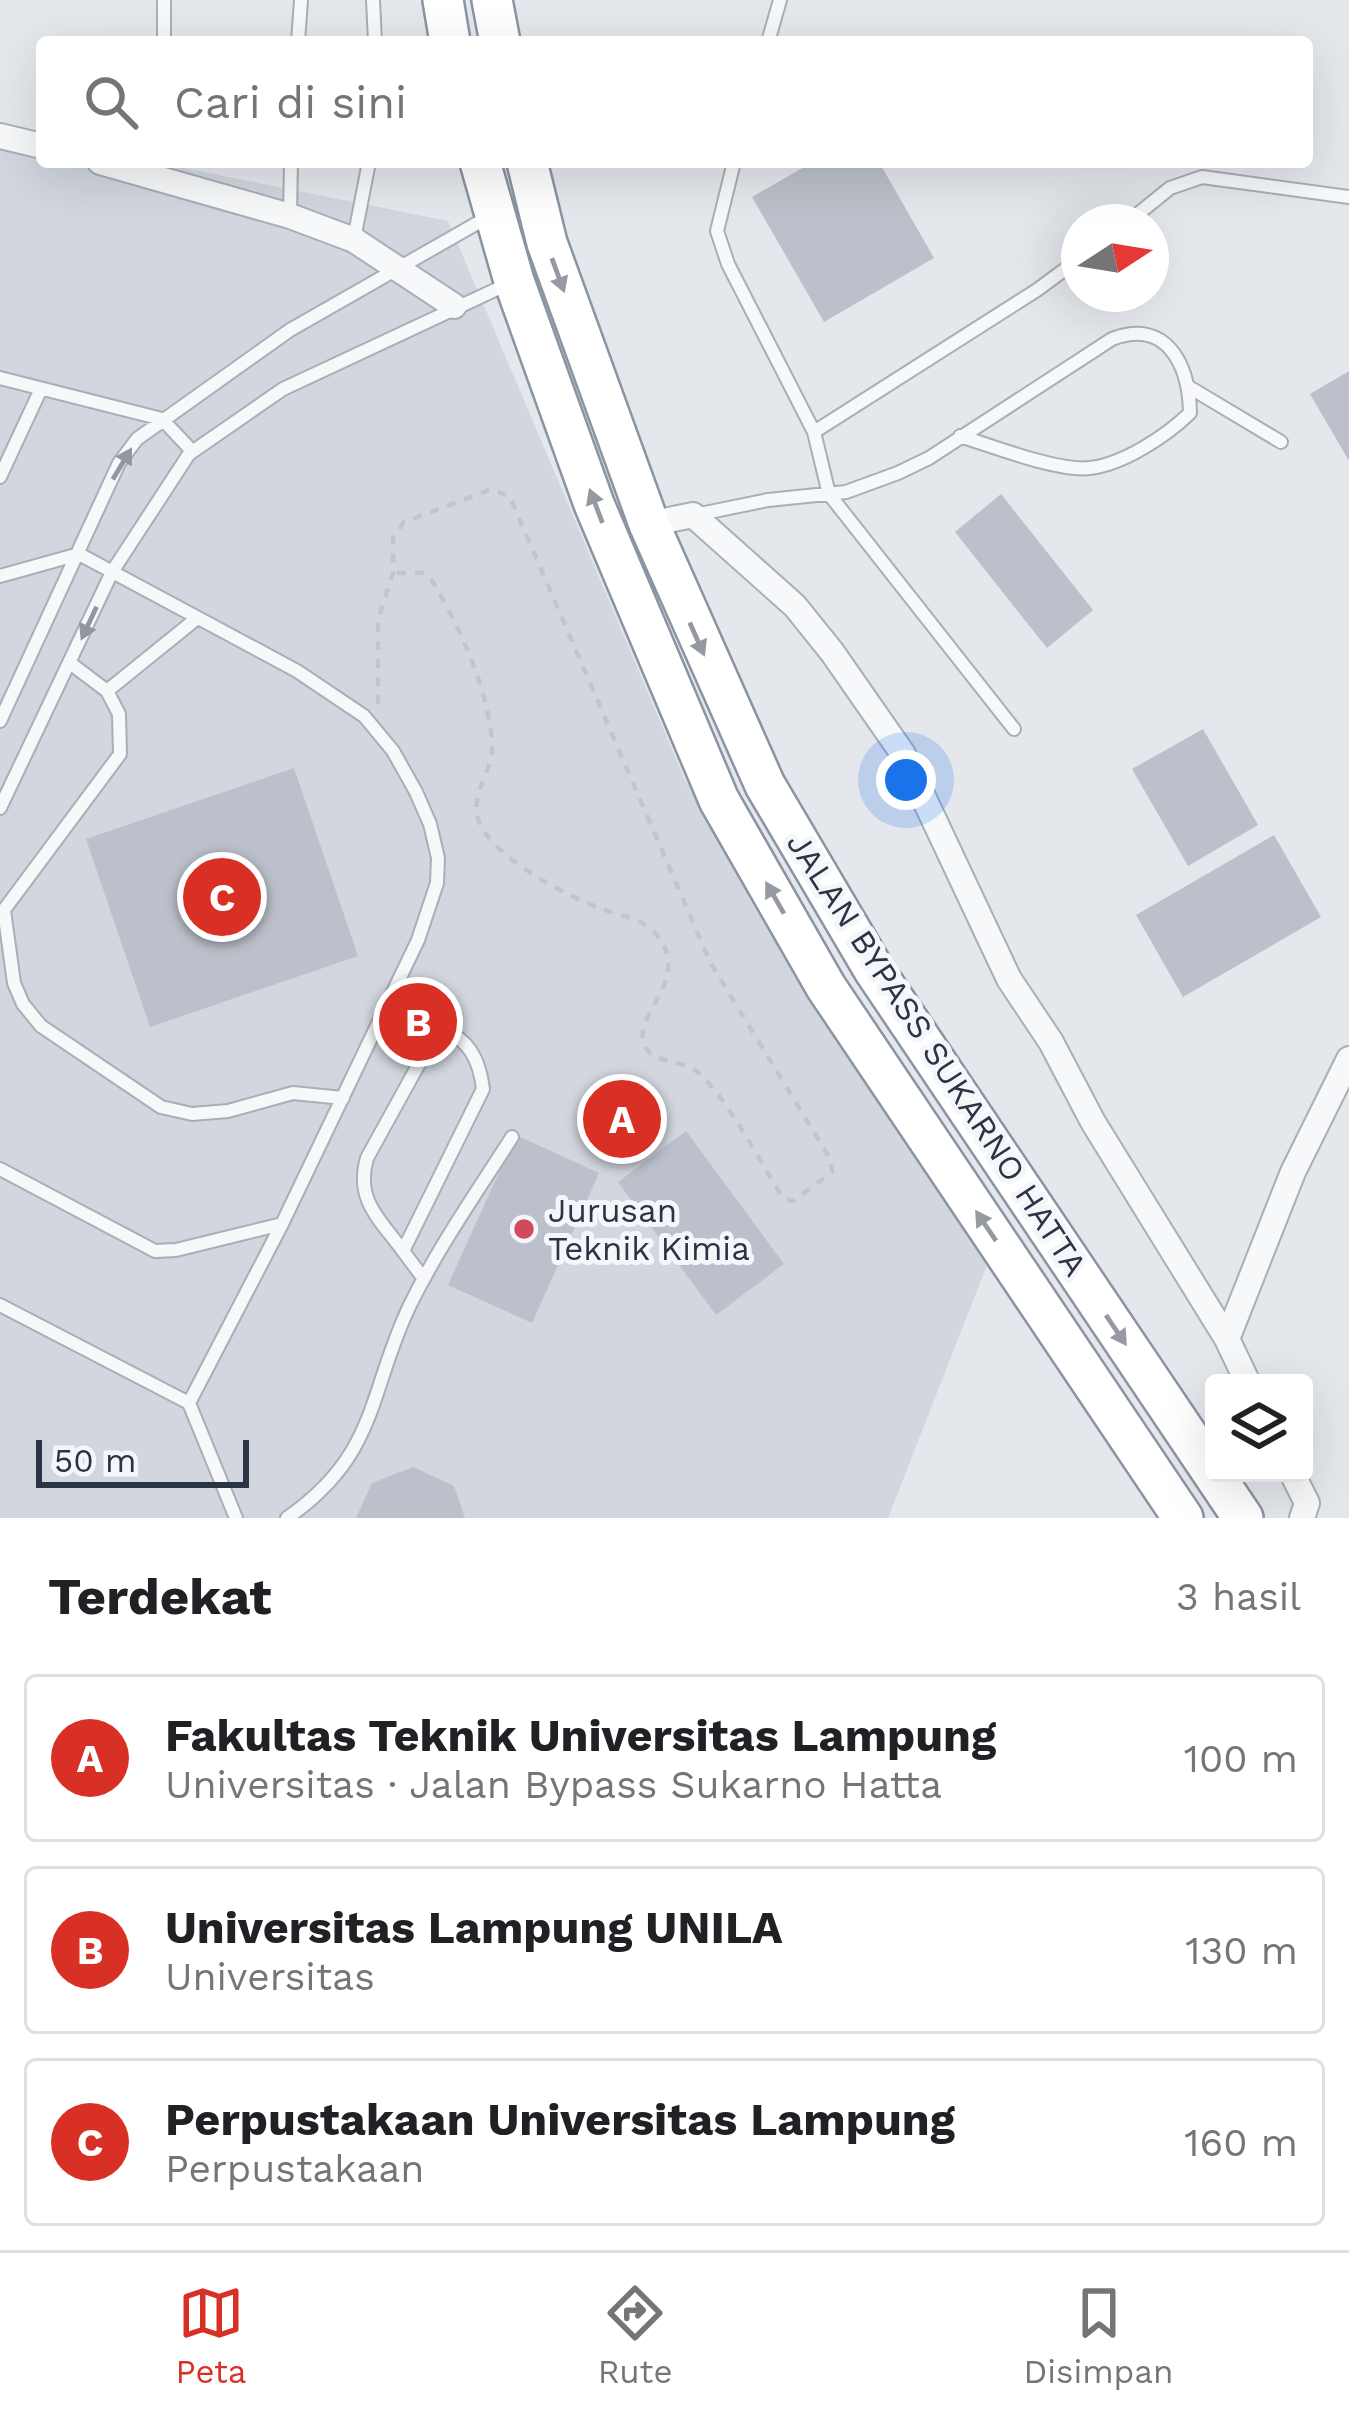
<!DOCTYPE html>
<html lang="id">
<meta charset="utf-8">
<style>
body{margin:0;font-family:"Work Sans",sans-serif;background:#f6f6f6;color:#202124}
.controls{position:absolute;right:36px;bottom:36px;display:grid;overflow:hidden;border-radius:12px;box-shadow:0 12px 48px #0002}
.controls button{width:108px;height:108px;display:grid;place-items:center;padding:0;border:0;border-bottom:3px solid #e0e0e0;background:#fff;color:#202124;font:60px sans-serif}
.compass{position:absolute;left:1061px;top:204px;width:108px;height:108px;border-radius:50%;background:#fff;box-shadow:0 12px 48px #0002;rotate:78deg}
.scale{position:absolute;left:36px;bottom:30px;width:213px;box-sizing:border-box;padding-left:12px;border:6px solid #2b3445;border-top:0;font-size:33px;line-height:42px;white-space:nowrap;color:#2b3445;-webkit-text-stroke:9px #f4f6f9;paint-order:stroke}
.you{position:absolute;left:906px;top:780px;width:42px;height:42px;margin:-30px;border:9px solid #fff;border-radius:50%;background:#1a73e8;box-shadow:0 0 0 18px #1a73e833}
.badge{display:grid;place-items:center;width:78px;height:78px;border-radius:50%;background:#d93025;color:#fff;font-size:39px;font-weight:700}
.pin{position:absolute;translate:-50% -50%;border:6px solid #fff;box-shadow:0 3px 12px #0006}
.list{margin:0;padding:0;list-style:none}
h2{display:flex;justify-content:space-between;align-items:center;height:156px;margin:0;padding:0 48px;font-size:51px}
h2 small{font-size:39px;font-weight:400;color:#757577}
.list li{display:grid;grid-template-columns:78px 1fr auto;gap:36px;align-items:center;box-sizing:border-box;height:168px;margin:0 24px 24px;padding:0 24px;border:3px solid #e0e0e0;border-radius:12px}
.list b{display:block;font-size:45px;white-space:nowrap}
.list p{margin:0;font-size:39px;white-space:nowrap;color:#757577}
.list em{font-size:39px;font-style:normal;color:#757577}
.icon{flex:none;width:66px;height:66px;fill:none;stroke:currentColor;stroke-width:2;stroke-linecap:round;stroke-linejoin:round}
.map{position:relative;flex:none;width:1349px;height:1518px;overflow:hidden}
.search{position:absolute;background:#fff;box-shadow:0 12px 48px #0002;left:36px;right:36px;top:36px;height:132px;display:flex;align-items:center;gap:30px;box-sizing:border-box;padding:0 42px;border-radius:12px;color:#757577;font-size:45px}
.sheet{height:732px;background:#fff}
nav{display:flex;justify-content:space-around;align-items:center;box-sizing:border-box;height:168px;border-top:3px solid #e0e0e0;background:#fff;font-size:33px;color:#757577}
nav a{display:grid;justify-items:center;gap:6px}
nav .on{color:#d93025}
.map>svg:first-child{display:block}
</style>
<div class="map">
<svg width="1349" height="1518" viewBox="0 0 1349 1518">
<rect width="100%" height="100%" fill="#e4e7ec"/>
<path fill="#d2d6de" d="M0,131L42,140V162H153L448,221L685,780L987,1265L888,1518H0Z"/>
<path fill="#bbc0ca" d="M813,162H879L934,258L824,322L752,197Z
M1349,371V461L1310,394Z
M1001,494L1093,610L1047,648L955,532Z
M1203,729L1258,825L1188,866L1132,769Z
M294,768L358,956L150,1027L86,839Z
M1274,835L1321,917L1183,997L1136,915Z
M686,1131L784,1264L716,1315L618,1182Z
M516,1135L599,1173L532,1323L448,1285Z
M413,1467L454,1486L465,1518H356L372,1483Z"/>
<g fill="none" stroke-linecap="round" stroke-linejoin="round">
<g stroke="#a9aeb7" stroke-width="16">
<path id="service" d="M373,0L375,42
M164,42V0
M298,42L301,0
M768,42L780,0
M734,162L717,231L728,264L814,432L829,494L1014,729
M290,215L291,162
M1128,222L1170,188L1202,177L1349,197
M354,239L369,162
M0,378L162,419L192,451
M1189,387L1281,442
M814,432L1037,290L1079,259
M0,477L40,391
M695,515L768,500L846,492L898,473L929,458L1112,339C1167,318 1189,365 1190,413C1166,436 1124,464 1090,468C1059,472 992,446 960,436
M0,576L79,554L297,671L364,716L393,751L416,792L430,824L438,858L437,883L418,940L282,1224L189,1403
M196,619L107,691L119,714L120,754L4,910L14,983L23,1004L41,1026L161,1107L192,1114L228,1111L293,1093L343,1098
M70,663L107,691
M0,721L119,463L137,439L290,330L488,217
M0,808L112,572L189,454L283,389L510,283
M0,1169L155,1251L176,1250L282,1224
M403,1251C379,1218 355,1200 367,1158L432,1040L446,1032C471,1040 480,1064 483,1089L403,1251L424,1279
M0,1305L189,1403L236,1518
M287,1518C379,1454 368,1392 410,1305C439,1246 477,1192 512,1137"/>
</g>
<g stroke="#a9aeb7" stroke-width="28">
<path id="minor" d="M0,136L42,146
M100,162L290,216L354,240L454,306
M649,524L693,515L795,606L832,652L903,754L1009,979L1051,1042L1093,1122L1227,1339
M1248,1383L1227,1339L1293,1172L1349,1059
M1292,1473L1307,1503L1302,1518"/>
</g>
<g stroke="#8b94a3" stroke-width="44">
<path id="trunk" d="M443,0L450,42
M492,0L500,42
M480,162L514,281L594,504L719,800L826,987L1183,1518
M527,162L547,243L649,524L765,785L874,970L1243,1518"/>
</g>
<path stroke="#c2c5cb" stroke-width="4.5" stroke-dasharray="9 9" stroke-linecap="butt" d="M378,704V619L393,573V537L404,522L492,489L510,497L710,962L831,1160L832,1172L793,1201L783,1198C762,1165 724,1092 695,1070C681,1060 656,1064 646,1048C626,1016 700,978 652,930C640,918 618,915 602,909C566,896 501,861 482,828C464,797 496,772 492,740C486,683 460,628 431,579L423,573H393"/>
<use href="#service" stroke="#f7f8fa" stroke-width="12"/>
<use href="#minor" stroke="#f7f8fa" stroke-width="24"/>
<use href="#trunk" stroke="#fff" stroke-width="39"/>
</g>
<defs><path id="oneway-solid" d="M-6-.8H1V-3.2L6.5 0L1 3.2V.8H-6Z" transform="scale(3)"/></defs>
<g fill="#959aa2">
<use href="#oneway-solid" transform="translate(558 275) rotate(70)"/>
<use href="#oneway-solid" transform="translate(596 506) rotate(-111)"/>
<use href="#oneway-solid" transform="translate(697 639) rotate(66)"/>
<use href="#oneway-solid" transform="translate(775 898) rotate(-120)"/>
<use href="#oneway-solid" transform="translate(986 1226) rotate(-124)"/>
<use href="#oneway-solid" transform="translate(1116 1330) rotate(56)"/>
</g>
<g fill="#9196a0">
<use href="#oneway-solid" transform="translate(122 464) rotate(-59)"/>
<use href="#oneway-solid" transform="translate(89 623) rotate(115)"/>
</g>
<circle fill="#d1495b" stroke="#f4f6f9" stroke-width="4.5" cx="524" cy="1229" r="12"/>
<g text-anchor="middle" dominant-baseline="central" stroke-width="10" stroke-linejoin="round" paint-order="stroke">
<g font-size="33" fill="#2b3445" stroke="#f4f6f9">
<text transform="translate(937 1054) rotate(57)">JALAN BYPASS SUKARNO HATTA</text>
</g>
<g font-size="33" fill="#2b3445" stroke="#f4f6f9" text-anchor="start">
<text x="548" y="1210">Jurusan<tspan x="548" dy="38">Teknik Kimia</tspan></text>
</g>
</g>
</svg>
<div class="controls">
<button><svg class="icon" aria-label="layers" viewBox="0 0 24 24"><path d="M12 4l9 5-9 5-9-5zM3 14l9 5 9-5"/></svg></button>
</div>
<svg class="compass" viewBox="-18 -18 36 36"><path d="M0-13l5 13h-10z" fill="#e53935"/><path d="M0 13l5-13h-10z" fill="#757577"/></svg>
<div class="scale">50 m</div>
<div class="you"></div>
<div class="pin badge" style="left:622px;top:1119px">A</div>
<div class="pin badge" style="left:418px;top:1022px">B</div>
<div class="pin badge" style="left:222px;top:897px">C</div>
<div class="search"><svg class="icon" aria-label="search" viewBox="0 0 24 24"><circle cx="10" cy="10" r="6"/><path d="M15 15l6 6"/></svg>Cari di sini</div>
</div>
<section class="sheet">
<h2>Terdekat<small>3 hasil</small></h2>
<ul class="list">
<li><span class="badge">A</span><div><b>Fakultas Teknik Universitas Lampung</b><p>Universitas · Jalan Bypass Sukarno Hatta</p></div><em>100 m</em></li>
<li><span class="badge">B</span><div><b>Universitas Lampung UNILA</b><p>Universitas</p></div><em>130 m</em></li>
<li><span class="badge">C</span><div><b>Perpustakaan Universitas Lampung</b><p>Perpustakaan</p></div><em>160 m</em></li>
</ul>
</section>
<nav>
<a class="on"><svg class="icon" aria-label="map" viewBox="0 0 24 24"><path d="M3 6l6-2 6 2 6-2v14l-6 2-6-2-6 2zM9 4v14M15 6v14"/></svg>Peta</a>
<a><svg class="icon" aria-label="directions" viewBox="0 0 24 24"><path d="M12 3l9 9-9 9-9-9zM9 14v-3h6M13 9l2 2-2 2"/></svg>Rute</a>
<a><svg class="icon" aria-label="saved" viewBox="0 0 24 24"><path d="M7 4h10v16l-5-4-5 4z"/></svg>Disimpan</a>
</nav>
